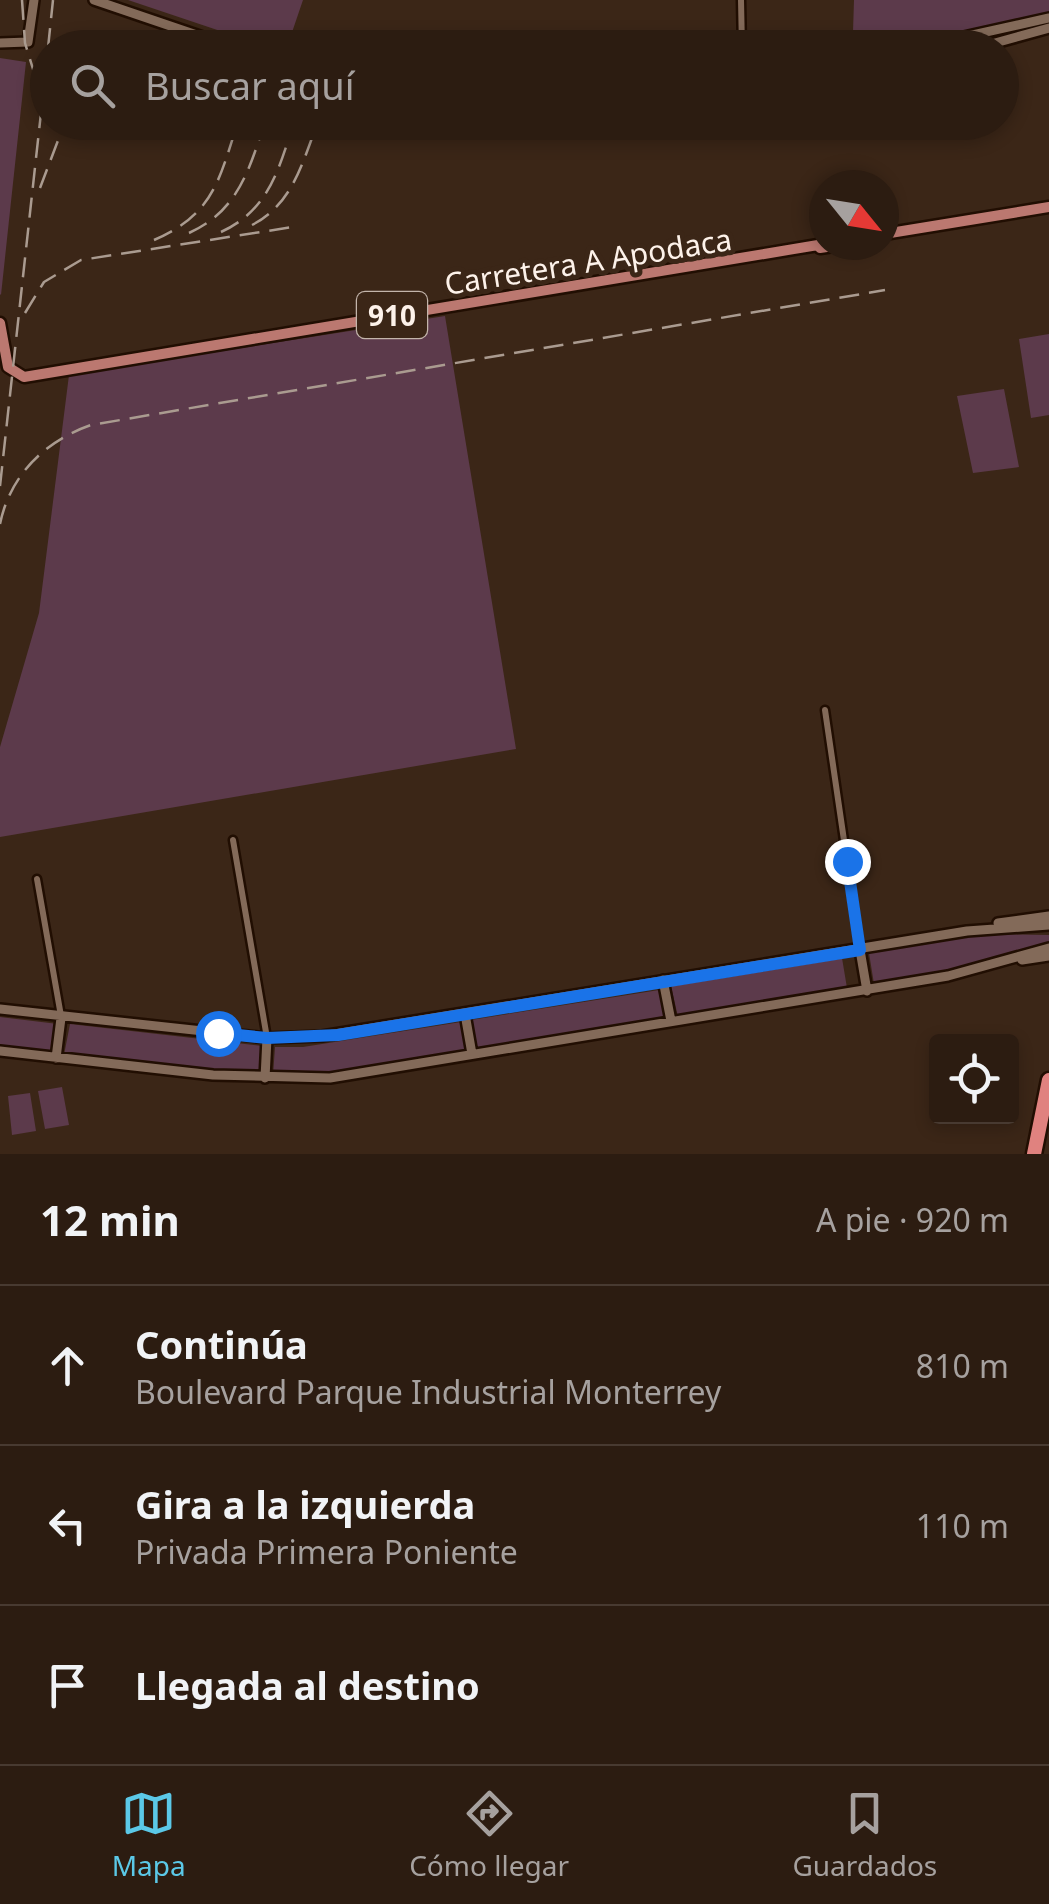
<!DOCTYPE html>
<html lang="es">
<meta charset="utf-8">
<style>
body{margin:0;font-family:"Noto Sans",sans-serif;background:#34251a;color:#f1f3f6}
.controls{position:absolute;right:30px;bottom:30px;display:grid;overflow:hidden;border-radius:10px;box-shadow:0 5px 15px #0003}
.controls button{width:90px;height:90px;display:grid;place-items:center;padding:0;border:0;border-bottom:2px solid #483a31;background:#2c1c11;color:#f1f3f6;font:50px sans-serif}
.compass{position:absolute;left:809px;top:170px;width:90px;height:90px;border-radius:50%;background:#2c1c11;box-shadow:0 5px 15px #0003;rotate:120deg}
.stop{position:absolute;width:30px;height:30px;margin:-22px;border:8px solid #1a73e8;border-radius:50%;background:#fff}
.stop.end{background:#1a73e8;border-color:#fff;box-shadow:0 2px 10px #0008}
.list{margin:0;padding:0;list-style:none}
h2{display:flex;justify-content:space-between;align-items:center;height:130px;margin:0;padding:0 40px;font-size:42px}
h2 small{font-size:32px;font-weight:400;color:#a6a19f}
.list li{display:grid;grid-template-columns:65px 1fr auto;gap:30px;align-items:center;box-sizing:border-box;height:160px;padding:0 40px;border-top:2px solid #483a31}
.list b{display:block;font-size:38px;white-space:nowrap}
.list p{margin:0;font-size:32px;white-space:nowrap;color:#a6a19f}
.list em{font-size:32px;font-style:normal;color:#a6a19f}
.icon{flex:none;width:55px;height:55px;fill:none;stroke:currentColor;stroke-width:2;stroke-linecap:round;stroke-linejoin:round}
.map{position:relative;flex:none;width:1049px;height:1154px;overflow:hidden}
.search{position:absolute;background:#2c1c11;box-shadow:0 5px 15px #0003;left:30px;right:30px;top:30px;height:110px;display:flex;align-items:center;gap:25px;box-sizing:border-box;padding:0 35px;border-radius:55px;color:#a6a19f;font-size:38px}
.sheet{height:610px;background:#2c1c11}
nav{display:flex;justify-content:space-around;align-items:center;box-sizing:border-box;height:140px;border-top:2px solid #483a31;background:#2c1c11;font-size:28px;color:#a6a19f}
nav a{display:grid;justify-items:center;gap:5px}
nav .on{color:#5bc8e7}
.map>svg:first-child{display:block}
</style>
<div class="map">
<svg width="1049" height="1154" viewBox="0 0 1049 1154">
<rect width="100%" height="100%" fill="#3b2617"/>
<path fill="#5c3a4b" d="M128,0H303L287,47L271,48Z
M854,0H1049V13C971,36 933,35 853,32Z
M0,58L26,62L1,295L0,294Z
M445,316L516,749L0,837V747L39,613L69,375Z
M1049,334V415L1031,418L1019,339Z
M1004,389L1019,467L973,473L957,396Z
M977,934L1049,935V943L968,967L874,984L869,953Z
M842,958L847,988L678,1017L671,986Z
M659,990L664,1017L478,1050L471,1020Z
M0,1017L58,1024L53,1053L0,1046Z
M461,1022L467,1051L344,1073L273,1075L275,1047H303Z
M70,1024L262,1046L260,1075L64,1055Z
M62,1087L69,1125L45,1129L38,1091Z
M30,1093L36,1131L12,1135L8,1096Z"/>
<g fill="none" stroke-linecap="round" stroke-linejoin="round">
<g stroke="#210e02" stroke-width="11">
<path id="street" d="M741,0L742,48
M825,710L860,950
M233,840L267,1038
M37,879L61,1016"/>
</g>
<g stroke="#210e02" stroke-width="14">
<path id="secondary" d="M94,0L235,48
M0,43L28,42L34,0
M578,44L610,38L950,40L1049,18
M490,48L515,43L607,48
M977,48L1049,28
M998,923L1049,916
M860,950L867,991
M1022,960L1049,956
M663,980L671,1021
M0,1009L267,1038L322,1036L967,931L1049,925
M465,1014L472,1054
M0,1051L213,1075L330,1078L948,976L1049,948
M56,1058L61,1018
M265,1078L267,1038"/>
</g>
<g stroke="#210e02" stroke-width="15">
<path id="primary" d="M884,234L1049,207
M820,248L840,245
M0,323L8,367L24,377L824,244"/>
</g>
<g stroke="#210e02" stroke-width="19">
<path id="highway" d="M1034,1154L1049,1080"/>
</g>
<use href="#street" stroke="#836a59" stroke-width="6"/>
<use href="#secondary" stroke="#836a59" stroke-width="9"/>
<use href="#primary" stroke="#bb7870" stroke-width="10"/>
<use href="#highway" stroke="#e0827f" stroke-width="14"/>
<path stroke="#aa9b90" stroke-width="2.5" stroke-dasharray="20 10" stroke-linecap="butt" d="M22,0L25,43L37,82
M48,48L53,0
M40,188L65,122
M252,225C293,204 302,163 318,122
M221,232C269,210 279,169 294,122
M189,233C238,211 249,170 265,122
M154,240C214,214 219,180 238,122
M25,313L44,282L81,260L293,227
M0,486L48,49
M0,524C10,475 45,441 91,425L885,290"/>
</g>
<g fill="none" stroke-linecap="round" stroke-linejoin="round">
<path stroke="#1a73e8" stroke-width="12" d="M218,1033L267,1038L338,1035L860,950L847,861"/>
</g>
<g text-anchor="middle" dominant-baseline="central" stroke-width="10" stroke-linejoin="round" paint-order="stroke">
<rect fill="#3b2617" stroke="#c3b5ab" stroke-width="2.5" x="357" y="292" width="70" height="46" rx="8"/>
<g font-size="28" font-weight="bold" fill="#fdf2ea">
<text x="392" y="315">910</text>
</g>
<g font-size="30" fill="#fdf2ea" stroke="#3b2617">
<text transform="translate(588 261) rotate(-9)">Carretera A Apodaca</text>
</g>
</g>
</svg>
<div class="controls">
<button><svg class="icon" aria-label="locate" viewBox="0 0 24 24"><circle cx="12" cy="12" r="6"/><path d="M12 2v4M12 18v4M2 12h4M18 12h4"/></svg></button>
</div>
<svg class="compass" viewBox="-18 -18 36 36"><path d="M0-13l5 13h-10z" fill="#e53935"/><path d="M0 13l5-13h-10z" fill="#a6a19f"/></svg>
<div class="stop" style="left:218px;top:1033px"></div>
<div class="stop end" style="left:847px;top:861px"></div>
<div class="search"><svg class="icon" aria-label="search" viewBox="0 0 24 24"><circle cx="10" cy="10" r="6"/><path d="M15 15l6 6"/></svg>Buscar aquí</div>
</div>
<section class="sheet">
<h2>12 min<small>A pie · 920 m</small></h2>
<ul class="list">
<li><svg class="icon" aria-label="ahead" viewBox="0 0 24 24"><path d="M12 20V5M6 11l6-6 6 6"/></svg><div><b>Continúa</b><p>Boulevard Parque Industrial Monterrey</p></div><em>810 m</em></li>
<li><svg class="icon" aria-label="left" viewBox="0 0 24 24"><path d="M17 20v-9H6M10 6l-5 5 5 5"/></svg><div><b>Gira a la izquierda</b><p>Privada Primera Poniente</p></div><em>110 m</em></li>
<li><svg class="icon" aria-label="arrive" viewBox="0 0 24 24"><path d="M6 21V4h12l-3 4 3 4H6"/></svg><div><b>Llegada al destino</b></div></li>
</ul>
</section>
<nav>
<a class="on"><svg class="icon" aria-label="map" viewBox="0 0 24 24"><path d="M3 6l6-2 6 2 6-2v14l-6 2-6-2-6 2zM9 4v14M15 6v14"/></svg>Mapa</a>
<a><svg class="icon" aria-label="directions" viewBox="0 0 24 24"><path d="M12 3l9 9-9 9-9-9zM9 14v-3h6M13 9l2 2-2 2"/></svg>Cómo llegar</a>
<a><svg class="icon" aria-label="saved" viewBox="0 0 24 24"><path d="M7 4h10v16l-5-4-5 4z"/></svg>Guardados</a>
</nav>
